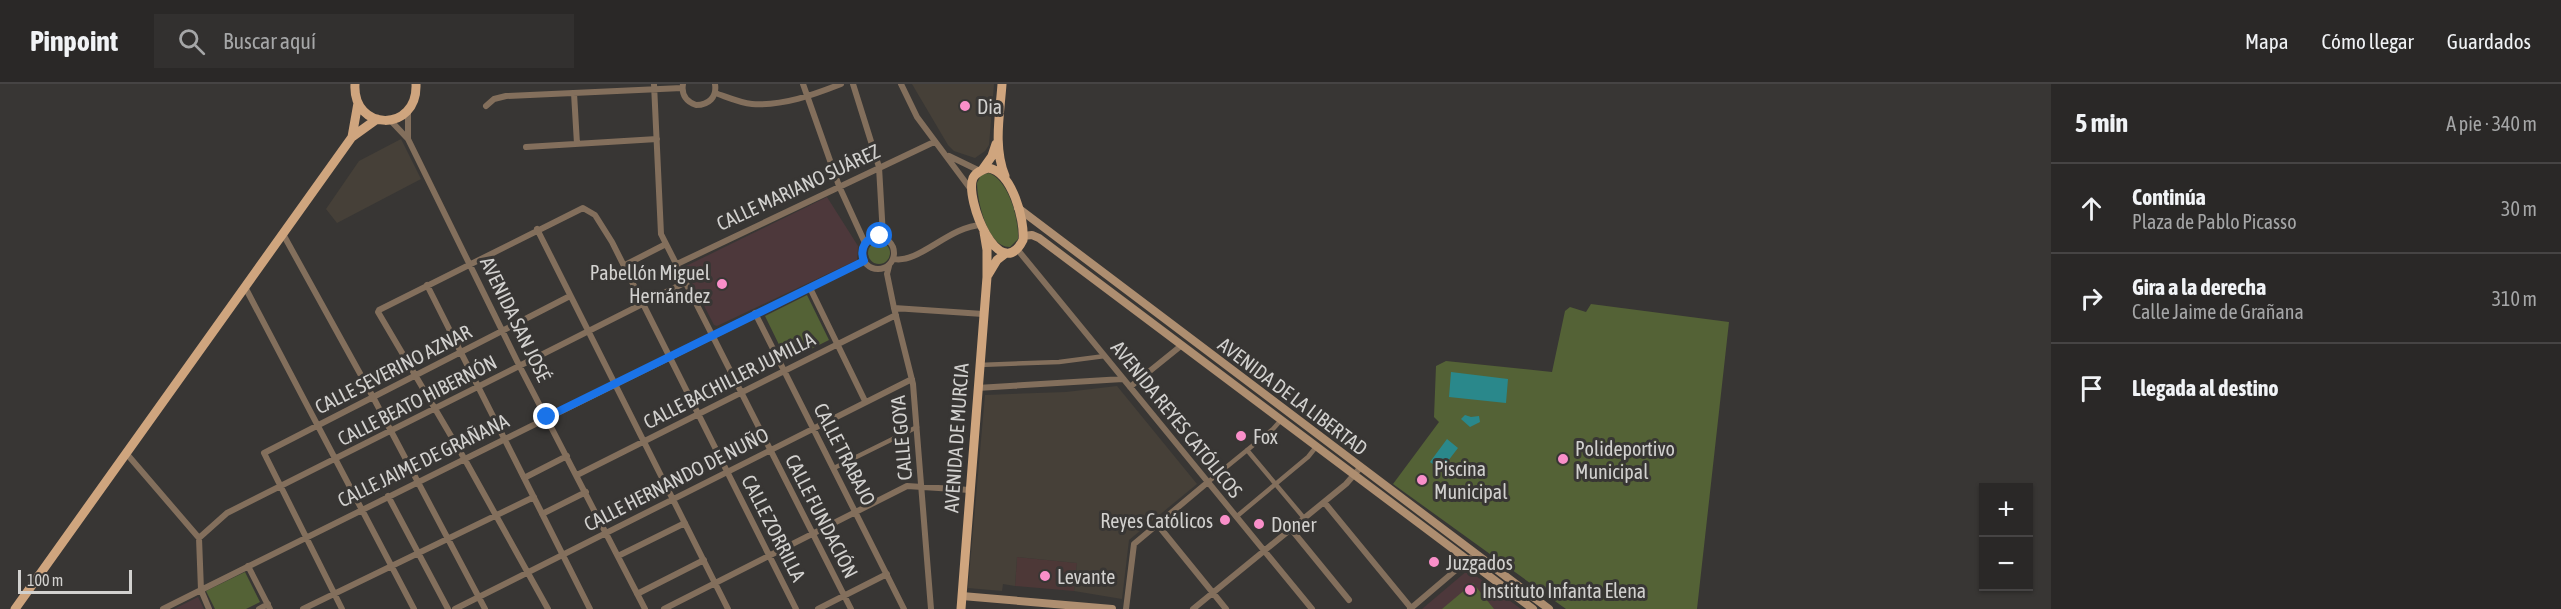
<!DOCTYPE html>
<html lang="es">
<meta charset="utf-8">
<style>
body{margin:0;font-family:"Asap Condensed",sans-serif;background:#32302f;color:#f1f3f6}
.controls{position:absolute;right:18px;bottom:18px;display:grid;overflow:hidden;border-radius:0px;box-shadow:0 2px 4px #0004}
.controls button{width:54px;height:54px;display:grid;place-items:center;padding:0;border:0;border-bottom:2px solid #464444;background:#2a2827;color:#f1f3f6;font:30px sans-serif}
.scale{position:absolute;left:18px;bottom:15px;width:114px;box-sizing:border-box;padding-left:6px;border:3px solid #d2d1cf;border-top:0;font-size:16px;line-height:21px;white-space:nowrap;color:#d2d1cf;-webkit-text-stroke:4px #383634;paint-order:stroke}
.stop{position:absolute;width:18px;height:18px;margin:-14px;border:4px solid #1a73e8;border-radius:50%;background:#fff}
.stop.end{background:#1a73e8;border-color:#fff;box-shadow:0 2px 6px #0008}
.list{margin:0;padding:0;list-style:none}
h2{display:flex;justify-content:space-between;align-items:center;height:78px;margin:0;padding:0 24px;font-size:26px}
h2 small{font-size:20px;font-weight:400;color:#a5a6a7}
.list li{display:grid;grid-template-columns:39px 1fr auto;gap:18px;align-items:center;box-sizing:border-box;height:90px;padding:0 24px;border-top:2px solid #464444}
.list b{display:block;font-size:22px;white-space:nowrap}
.list p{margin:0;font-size:20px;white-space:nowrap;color:#a5a6a7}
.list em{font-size:20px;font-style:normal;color:#a5a6a7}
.icon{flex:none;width:33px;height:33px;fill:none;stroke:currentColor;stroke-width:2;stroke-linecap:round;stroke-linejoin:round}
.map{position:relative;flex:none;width:2051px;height:525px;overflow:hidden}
header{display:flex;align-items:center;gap:36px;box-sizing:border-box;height:84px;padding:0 30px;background:#2a2827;border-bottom:2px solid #464444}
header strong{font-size:28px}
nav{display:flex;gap:33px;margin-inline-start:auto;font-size:21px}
.search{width:420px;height:54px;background:#32302f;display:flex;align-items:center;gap:15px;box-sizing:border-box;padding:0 21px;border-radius:0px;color:#a5a6a7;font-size:22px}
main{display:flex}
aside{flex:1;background:#2a2827}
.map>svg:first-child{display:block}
</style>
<header>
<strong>Pinpoint</strong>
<div class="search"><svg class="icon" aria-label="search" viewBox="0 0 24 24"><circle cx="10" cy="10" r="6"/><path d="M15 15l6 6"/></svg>Buscar aquí</div>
<nav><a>Mapa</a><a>Cómo llegar</a><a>Guardados</a></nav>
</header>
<main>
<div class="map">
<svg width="2051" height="525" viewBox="0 0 2051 525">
<rect width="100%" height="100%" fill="#383634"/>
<path fill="#4d3837" d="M1017,473L1077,479L1074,507L1015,502Z"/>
<path fill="#464038" d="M912,0H994L989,61L985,67L975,74L954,67L948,61Z
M401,55L421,95L337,139L326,125L359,77Z
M1117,302L1197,400L1129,456L1122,515L1074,507L1077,479L1017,473L1015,502L1003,500L1002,507L968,504L985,311L1066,308Z"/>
<path fill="#4d383b" d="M827,113L858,162L857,176L717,242L714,241L685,185L686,182Z
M1468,486L1521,525H1422Z
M198,513L204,525H174Z"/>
<path fill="#546236" d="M989,89C1009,97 1019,135 1018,155L1010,163C988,164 977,117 977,99L981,91Z
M868 169a11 11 0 1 1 22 0a11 11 0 1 1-22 0Z
M807,211L829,256L787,277L765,232Z
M1591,220L1729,238L1697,525H1566L1393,400L1439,338L1434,333L1436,282L1446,277L1552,288L1565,227L1570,223L1586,228Z
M245,488L260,518L246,525H215L206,507Z
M1473,499L1494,525H1442Z"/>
<path fill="#2a888b" d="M1451,288L1508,295L1506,319L1449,313Z
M1465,331L1471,333L1479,332L1480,338L1470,343L1461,335Z
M1447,355L1458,364L1441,386L1430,378Z"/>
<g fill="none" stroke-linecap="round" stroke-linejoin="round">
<path stroke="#836f5c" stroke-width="4.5" d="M979,281L1059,278L1105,272
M1247,366L1304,434
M834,384L917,343
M1208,398L1273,345L1281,336
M1236,433L1308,373L1316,363"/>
<path stroke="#836f5c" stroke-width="6" d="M654,0L661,150L851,525
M683,0C681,11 687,18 696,21C709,21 717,13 715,0
M803,0L839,102L865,159
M853,0L879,83L883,152
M901,0L917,33L972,107
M574,9L577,60
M715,9C727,13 740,19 752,20C783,22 813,11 841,0
M486,22L494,15L506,12L682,4
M408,27V54
M390,36L408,55L520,283L645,525
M526,63L657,55
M949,72L980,87
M537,145L728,525
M283,150L373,313L485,525
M862 169a16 16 0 1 1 32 0a16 16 0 1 1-32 0Z
M1017,165L1312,525
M894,175C919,180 949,142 982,141
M677,180L934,58
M625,181L666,160
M889,182L887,190L894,224L913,300L931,525
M427,201L590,525
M245,203L414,525
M810,204L865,317
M894,224L983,230
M755,229L904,525
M1130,303L1182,261
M977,304L1123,295
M126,369L199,454L227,429L686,198
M577,391L896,231
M524,394L567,372
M388,412L448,525
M1324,418L1411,524
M542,430L586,408
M1157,440L1226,525
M1291,445L1349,516
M618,472L685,439
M248,482L270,525
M637,510L704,476
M163,525L201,506L199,454
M209,525L201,506L864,177
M259,525L268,520
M303,525L534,413
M342,525L264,369L570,212
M455,525L912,295
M548,525L464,374L378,228L379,226L583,124L595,131L612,158L796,525
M664,525L907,402L970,406
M818,525L887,490
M1126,525L1134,460L1208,398
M1193,525L1346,400L1360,384
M1410,525L1470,474"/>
<path stroke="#ae8e70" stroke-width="8" d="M1018,124L1549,525
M1023,152L1032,151L1039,154L1533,525
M962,512L1112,525"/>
<path stroke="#cfa57e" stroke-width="9" d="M355,0C352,48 418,49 416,0
M1002,0C1000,30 993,63 1005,92
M352,53L358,19
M988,84C1012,87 1025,136 1023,156C1000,202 964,115 973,94C976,88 982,86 988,84Z
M982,86L992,72L996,60
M988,191L997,176L1006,169
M15,525L352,53L377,35
M961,525L987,193V166L984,148"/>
</g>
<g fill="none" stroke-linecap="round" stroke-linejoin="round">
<path stroke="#1a73e8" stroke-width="8" d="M547,333L858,180L864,177C859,164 866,153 880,152"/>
</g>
<g fill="#f98fc9" stroke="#383634" stroke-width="2">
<circle cx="965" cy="22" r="6"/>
<circle cx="722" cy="200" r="6"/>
<circle cx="1241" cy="352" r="6"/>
<circle cx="1563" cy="375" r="6"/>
<circle cx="1422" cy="396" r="6"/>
<circle cx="1225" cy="436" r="6"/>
<circle cx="1259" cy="440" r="6"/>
<circle cx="1434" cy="478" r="6"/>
<circle cx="1045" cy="492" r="6"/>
<circle cx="1470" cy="506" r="6"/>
</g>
<g text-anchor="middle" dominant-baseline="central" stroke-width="6" stroke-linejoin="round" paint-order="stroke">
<g font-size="20" fill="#d2d1cf" stroke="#383634" text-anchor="start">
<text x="977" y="22">Dia</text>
<text x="710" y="188" text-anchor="end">Pabellón Miguel<tspan x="710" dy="23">Hernández</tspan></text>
<text x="1253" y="352">Fox</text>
<text x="1575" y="364">Polideportivo<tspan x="1575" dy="23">Municipal</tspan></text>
<text x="1434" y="384">Piscina<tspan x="1434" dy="23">Municipal</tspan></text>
<text x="1213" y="436" text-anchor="end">Reyes Católicos</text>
<text x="1271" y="440">Doner</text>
<text x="1446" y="478">Juzgados</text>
<text x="1057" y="492">Levante</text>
<text x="1482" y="506">Instituto Infanta Elena</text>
</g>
<g font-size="20" fill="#d2d1cf" stroke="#383634">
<text transform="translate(798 103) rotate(-25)">CALLE MARIANO SUÁREZ</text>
<text transform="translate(516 235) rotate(64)">AVENIDA SAN JOSÉ</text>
<text transform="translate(393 285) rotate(-27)">CALLE SEVERINO AZNAR</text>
<text transform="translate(729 296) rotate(-27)">CALLE BACHILLER JUMILLA</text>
<text transform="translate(1293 312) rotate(37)">AVENIDA DE LA LIBERTAD</text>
<text transform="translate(417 316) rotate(-27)">CALLE BEATO HIBERNÓN</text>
<text transform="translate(1177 335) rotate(51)">AVENIDA REYES CATÓLICOS</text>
<text transform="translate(901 354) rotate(-95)">CALLE GOYA</text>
<text transform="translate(956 354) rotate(-86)">AVENIDA DE MURCIA</text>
<text transform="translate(845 370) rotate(63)">CALLE TRABAJO</text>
<text transform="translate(423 376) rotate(-26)">CALLE JAIME DE GRAÑANA</text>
<text transform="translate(676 395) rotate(-27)">CALLE HERNANDO DE NUÑO</text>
<text transform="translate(822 432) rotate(63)">CALLE FUNDACIÓN</text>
<text transform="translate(774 444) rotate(63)">CALLE ZORRILLA</text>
</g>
</g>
</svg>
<div class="controls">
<button>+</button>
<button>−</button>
</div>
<div class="scale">100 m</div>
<div class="stop" style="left:880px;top:152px"></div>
<div class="stop end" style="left:547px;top:333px"></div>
</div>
<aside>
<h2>5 min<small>A pie · 340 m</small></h2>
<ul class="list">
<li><svg class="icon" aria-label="ahead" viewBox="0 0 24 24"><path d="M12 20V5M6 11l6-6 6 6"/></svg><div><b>Continúa</b><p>Plaza de Pablo Picasso</p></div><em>30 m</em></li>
<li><svg class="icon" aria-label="right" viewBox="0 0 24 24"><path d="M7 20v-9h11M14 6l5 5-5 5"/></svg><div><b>Gira a la derecha</b><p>Calle Jaime de Grañana</p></div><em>310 m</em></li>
<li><svg class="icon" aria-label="arrive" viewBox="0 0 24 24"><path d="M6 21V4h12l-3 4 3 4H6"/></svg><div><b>Llegada al destino</b></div></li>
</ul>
</aside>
</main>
